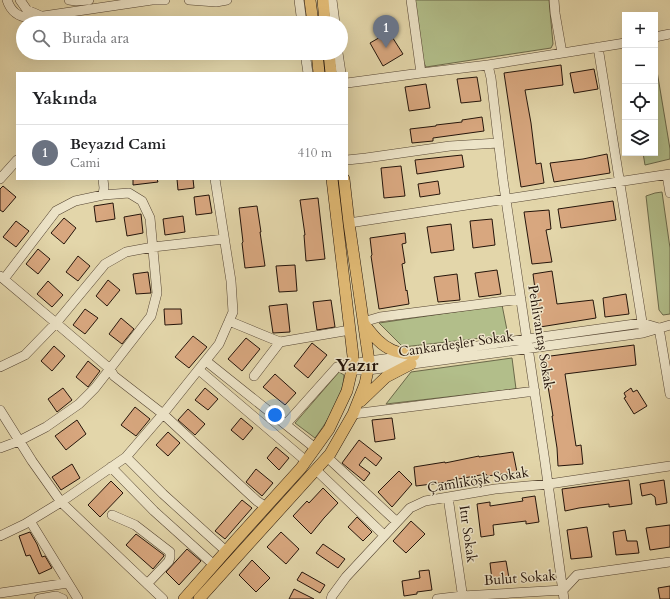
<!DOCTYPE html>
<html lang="tr">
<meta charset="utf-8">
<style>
body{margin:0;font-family:Cardo,serif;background:#f2f2f2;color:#202124}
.controls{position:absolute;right:12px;top:12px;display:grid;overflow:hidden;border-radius:0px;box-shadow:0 4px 16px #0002}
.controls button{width:36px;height:36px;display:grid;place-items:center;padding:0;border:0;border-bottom:1px solid #e0e0e0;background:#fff;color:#202124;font:20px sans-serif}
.you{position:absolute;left:275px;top:415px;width:14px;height:14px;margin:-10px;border:3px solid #fff;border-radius:50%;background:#1a73e8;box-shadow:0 0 0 6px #1a73e833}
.badge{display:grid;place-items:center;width:26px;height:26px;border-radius:50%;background:#8f2418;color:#fff;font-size:13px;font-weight:700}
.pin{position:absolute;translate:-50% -33px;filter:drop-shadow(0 1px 2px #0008)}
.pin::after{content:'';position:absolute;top:21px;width:14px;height:12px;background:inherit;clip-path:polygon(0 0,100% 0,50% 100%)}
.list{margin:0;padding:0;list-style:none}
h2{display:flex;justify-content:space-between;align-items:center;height:52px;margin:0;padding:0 16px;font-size:17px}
h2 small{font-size:13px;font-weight:400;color:#757577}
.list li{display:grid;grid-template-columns:26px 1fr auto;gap:12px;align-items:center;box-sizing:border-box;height:56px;padding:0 16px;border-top:1px solid #e0e0e0}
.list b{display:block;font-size:15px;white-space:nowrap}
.list p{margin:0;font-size:13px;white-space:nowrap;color:#757577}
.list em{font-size:13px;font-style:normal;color:#757577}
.icon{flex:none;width:22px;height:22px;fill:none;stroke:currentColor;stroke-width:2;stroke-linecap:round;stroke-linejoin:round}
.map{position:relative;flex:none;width:670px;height:599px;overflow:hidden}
.search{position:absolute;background:#fff;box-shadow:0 4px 16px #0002;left:16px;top:16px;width:332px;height:44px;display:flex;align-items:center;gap:10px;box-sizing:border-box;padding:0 14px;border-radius:22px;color:#757577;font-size:15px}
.panel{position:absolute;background:#fff;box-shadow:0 4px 16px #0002;left:16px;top:72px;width:332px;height:108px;border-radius:0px}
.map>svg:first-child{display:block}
</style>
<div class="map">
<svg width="670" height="599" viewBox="0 0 670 599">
<rect width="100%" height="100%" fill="#e3d6aa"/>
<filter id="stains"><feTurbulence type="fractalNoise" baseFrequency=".005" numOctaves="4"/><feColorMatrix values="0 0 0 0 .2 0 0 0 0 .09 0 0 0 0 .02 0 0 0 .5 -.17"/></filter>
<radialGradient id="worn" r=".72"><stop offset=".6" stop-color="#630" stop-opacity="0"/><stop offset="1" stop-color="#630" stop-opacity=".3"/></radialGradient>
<path fill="#b2be8a" stroke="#6b694a" d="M414,0H549L553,44L551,48L426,67L423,61Z
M655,59L670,149V159L645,165L643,153H655Z
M662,192L670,248V314L663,315L659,310L646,196L655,193Z
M502,305L508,335L403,347L379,323Z
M512,358L516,389L386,404L411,372Z
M339,372L344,375C343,398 328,420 315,438L295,423Z"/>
<path fill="#d8a77f" stroke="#24140a" d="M389,32L403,54L383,66L370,43Z
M561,65L563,85L525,90L531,123L536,164L541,163L544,183L521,187L504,73Z
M594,69L598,89L574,93L570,73Z
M477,77L481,101L461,103L457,79Z
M426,84L430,108L409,111L405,87Z
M482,117L484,131L433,138V141L412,143L410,129L436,126V125L462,122V120Z
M607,154L610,173L554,182L550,163L583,159Z
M462,155L464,167L417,174L415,160Z
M401,166L405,196L384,198L381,168Z
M133,179H157L158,182L133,185Z
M177,179H193L194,188L178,190Z
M438,181L440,194L420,197L418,184Z
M3,186L16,197L3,212L0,210V189Z
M209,195L212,213L196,215L194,197Z
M318,198L325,259L306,261L304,235H305L300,200Z
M613,201L616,220L561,228L558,209Z
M113,203L115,219L96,222L94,206Z
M257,206L261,232H260L265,266L245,268L242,243L243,242L239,208Z
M549,210L551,229L546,230L552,262L532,264L524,212Z
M141,214L143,233L127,236L124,217Z
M183,216L185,232L165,235L163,219Z
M64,218L76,228L64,244L51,233Z
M492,219L495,245L473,248L470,221Z
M16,221L29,231L16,247L3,237Z
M451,224L454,250L431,253L427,227Z
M405,233L406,243L402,244L405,263L402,264L406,291L407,290L409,304L379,309L371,256L372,255L370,238Z
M38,249L50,259L38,274L26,264Z
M78,256L90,266L78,281L66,272Z
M295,265L297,291L279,292L276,266Z
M497,270L501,294L479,297L475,273Z
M552,271L557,304L593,300L596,318L540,327L533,274Z
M148,272L151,293L136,294L133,274Z
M457,274L460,300L438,302L434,277Z
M108,280L120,290L107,306L96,296Z
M48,281L63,295L52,307L37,294Z
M626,294L629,314L605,317L603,298Z
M331,300L335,327L317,330L313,302Z
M287,304L290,332L273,333L269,306Z
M85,309L98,318L85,334L73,325Z
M164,309H181L182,324L165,325Z
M121,318L134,329L122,344L109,334Z
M193,336L207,347L189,368L175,357Z
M246,338L260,349L242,371L228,359Z
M312,343L327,355L308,378L294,366Z
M634,345L636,365L565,374L576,446L581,445L583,464L558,466L557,448L552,416H553L543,357Z
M54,346L65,356L52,371L41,361Z
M88,361L100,371L88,387L76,377Z
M275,374L296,393L285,405L263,387Z
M63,388L72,400L57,412L48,399Z
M205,388L218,399L208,410L195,400Z
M631,388L633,392L637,390L647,406L634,414L624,398L626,397L624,393Z
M135,407L150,419L136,436L121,425Z
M188,409L205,424L195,435L178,420Z
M241,418L253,428L243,440L231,430Z
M392,418L395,439L375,442L372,420Z
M77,420L86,434L66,450L55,436Z
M168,432L180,443L168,456L156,445Z
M359,440L382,458L376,466L365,457L359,465L370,473L364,481L342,463Z
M276,447L289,458L279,470L267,458Z
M513,452L517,472L487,476L486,474L447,481L448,482L416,486L414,467L445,462V463L479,456V457Z
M72,464L80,478L61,490L52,477Z
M256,469L273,483L262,496L246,482Z
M399,471L412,484L392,507L378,492Z
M629,480L632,504L609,507V504L579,508L565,511L562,489Z
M664,480L667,503L656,505L655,497L651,494L642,496L640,484Z
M111,481L123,493L100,517L88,505Z
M323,488L338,503L324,518L311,534L293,516L307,501L309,503Z
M535,496L539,522L526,524V521L493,525L494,535L481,537L477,504L490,502V506L523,501L522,498Z
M242,500L252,508L225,539L215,531Z
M357,517L372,532L363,541L348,527Z
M411,521L425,534L406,553L393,541Z
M670,525V547L650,550L646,528Z
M587,527L592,557L571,559L567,530Z
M625,530L627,541H637L639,553L616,555L613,532Z
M30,532L37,544L42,557L45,556L52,568L39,574L30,555L26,556L19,536Z
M281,532L299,549L286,564L267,547Z
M136,534L164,555V556L153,569L126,545Z
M323,544L345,559L338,568L316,553Z
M187,549L201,561L179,585L166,572Z
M252,560L270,578L256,592L239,575Z
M506,561L509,578L492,580L490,563Z
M429,570L432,590L417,592V594L404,596L402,581L420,578L419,571Z
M302,572L325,585L320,593L297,580Z
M670,586V599H660L658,588Z
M294,589L314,599H289Z"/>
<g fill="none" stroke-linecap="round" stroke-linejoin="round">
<g stroke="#544432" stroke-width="10">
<path id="minor" d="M7,0C11,12 18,17 30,18L152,0H165
M20,0L27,10L41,16
M69,0L76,1L89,0
M189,0L216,2L227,0
M299,0L302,23
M332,0L335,23
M411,0L421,73
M554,0L555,13L562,53
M655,37L670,34
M598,47L643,328
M305,53L308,73
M338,53L341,73
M347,83L421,73L488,65
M347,160L366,158L450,146L498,143
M667,175L670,193
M0,179L17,160
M349,223L670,174
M0,276L56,323L110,369L114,376L163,414L257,501L266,507
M4,279L56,211L75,201L103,195L104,188L103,179
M229,321L280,342L350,330
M363,322L380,317L521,299
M659,328L670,394
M206,361L315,448
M0,367L25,355L56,323L105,264L126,252L153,247L224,239
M199,370L306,461
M352,370H368L643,333L670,325
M254,376L280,342
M0,410L32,461L61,502L163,599
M353,414L535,391
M286,424L337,367L369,361L414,355L527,339L642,323L659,328
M0,448L19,441L46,427L79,404L95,388L151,316L157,293L150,218L142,201L129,193L103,195
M126,457L163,494L226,551
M327,457L397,522
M111,467L154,511L214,565
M316,470L384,535
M448,497L463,599
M112,515L135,525L170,552V557L169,561L147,584
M30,521L78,599
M0,536L25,524L61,502L126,457L163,414L219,344L233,312L231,281L215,179
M0,593L68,583
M39,599L56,596L63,599
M331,599L332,596L346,577L410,508L425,501L495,489L549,484L670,466
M437,599L462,596L563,590L577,575L670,562
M564,599L544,455L503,180L491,78L488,65L625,43"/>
</g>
<g stroke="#24140a" stroke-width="12">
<path id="major" d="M310,0L313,23
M323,0L325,23
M317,53L319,73
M329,53L331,73
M364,324C372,334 380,345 392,350C399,353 407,354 414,355
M361,401L386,377L411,364
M184,599L235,541L301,468L329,429L347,391L353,365V356L332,179
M199,599L330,454L353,414L365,384L368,370L369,361L349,223L344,179"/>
</g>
<use href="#minor" stroke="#ede4c8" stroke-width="9"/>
<use href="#major" stroke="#e2bb75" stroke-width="11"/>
</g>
<g text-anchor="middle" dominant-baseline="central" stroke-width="3" stroke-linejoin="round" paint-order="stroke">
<g font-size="14" fill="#24140a" stroke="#ede4c8">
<text transform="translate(541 337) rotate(81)">Pehlivantaş Sokak</text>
<text transform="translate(456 344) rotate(-8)">Cankardeşler Sokak</text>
<text transform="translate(478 480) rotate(-9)">Çamlıköşk Sokak</text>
<text transform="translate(468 534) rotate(82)">Itır Sokak</text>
<text transform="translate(520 578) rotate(-4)">Bulut Sokak</text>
</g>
<g font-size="18" font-weight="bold" fill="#24140a" stroke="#ede4c8">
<text x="357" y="365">Yazır</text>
</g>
</g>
<rect width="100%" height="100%" filter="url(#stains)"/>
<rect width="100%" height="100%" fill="url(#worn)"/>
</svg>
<div class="controls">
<button>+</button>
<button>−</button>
<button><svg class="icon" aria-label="locate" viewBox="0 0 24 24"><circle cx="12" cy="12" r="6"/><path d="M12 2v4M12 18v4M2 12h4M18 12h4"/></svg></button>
<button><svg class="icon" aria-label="layers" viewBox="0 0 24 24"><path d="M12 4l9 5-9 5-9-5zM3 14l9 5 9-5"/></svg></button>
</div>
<div class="you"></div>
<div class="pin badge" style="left:386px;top:48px;background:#6b7280">1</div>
<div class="search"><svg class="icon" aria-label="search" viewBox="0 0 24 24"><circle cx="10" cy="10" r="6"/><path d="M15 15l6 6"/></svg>Burada ara</div>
<section class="panel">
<h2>Yakında<small></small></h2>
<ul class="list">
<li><span class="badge" style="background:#6b7280">1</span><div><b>Beyazıd Cami</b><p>Cami</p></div><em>410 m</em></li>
</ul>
</section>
</div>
